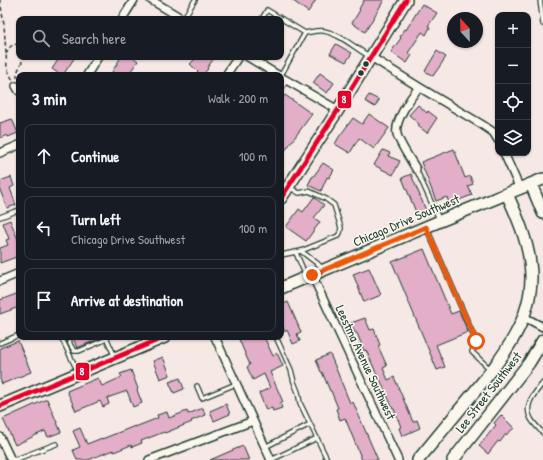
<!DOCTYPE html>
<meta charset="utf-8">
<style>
body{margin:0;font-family:"Patrick Hand",sans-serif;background:#20242c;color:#f1f3f6}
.controls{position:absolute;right:12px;top:12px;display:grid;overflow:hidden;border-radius:8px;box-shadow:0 1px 3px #0004}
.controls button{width:36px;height:36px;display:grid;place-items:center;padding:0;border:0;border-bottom:1px solid #363941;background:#171b24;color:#f1f3f6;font:20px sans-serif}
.compass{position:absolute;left:447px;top:12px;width:36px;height:36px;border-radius:50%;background:#171b24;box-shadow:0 1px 3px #0004;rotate:338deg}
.stop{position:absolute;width:12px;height:12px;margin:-9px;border:3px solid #ea580c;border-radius:50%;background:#fff}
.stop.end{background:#ea580c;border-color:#fff;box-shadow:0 1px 4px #0008}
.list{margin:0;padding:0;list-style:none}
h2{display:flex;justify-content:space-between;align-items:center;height:52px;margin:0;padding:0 16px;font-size:17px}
h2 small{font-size:13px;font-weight:400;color:#9ea1a6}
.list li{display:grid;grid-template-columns:26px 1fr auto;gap:12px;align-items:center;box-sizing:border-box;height:64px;margin:0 8px 8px;padding:0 8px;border:1px solid #363941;border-radius:8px}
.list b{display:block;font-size:15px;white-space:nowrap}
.list p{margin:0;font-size:13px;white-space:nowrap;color:#9ea1a6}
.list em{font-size:13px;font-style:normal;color:#9ea1a6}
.icon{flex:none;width:22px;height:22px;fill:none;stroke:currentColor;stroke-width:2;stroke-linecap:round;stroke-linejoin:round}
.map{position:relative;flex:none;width:543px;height:460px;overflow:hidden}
.search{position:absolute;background:#171b24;box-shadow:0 1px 3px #0004;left:16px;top:16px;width:268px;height:44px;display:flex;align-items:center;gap:10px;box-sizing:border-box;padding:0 14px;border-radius:8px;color:#9ea1a6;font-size:15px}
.panel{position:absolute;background:#171b24;box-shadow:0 1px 3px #0004;left:16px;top:72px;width:268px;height:268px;border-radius:8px}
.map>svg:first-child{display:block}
</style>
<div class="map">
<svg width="543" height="460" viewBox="0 0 543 460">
<rect width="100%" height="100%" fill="#f6e8e5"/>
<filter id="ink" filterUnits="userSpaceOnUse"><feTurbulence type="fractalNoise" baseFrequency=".025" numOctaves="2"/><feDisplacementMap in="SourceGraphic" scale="8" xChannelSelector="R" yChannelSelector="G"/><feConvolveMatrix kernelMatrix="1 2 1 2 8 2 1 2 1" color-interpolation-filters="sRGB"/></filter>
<g filter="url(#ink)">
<path fill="#e2aec8" stroke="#1f3d34" d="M292,0H316L308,12Z
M364,0H384L365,32L352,23L360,10L359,9Z
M422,4L437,13L428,26L430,27L426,35L422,32L408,53L412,55L407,63L391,52L401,38L400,37L405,29L406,30Z
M336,44L352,53L346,62L330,54Z
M437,51L446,57L433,76L425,71Z
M60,57H75L63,75H61L52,69Z
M121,57H133L138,61L128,75H117L112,72Z
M197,57H215L207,68L208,69L202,75H201L190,64Z
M320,73L334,83L327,93L313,83Z
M285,95L312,114L281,156V100Z
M369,95L379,100L375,107L365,101Z
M418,105L427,113L428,111L437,118L427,133L418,126L419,124L409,115Z
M369,114L389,128L374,149L359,138L350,153L335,144L339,137L353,118L362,124Z
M12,119L18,133L8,137L7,135L0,138V123Z
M454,149L465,178L470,176L473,184L468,186L472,195L449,204L447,197L436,201L421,162Z
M383,150L390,153L388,156L400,161L393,175L374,165Z
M323,163L334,170L329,178L327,177L321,191L308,185L312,177H313Z
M411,174L427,213L418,217L402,178Z
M11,177L14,186L10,188L16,205L7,208L0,190V181Z
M314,197L324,205L314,218L320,222L306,241L286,227L299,209L303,212Z
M10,220L19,242V256L0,263V248L8,245L6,240L9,239L3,223Z
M424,249L451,314L459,311L468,332L436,345L445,367L437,370L392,262Z
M369,268L381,295L364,302L353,274Z
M19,293V307L0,314V300Z
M288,302L301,332L297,334L300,341L293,344L287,330L285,332L281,322V305Z
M365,318L370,330L374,329L380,345L378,346L387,366L383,368L388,380L394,377L413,422L417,420L420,428L402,436L399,428L401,427L394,409H393L379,377H378L366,350L364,351L357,333H355L351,323Z
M73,337H103L77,348Z
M238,337H264L273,356L277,353L283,366L270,372L283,402L280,403L282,408L273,411L272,408L266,410L259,393L270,388L264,374L253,380L247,367L250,365Z
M18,341L31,372L2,384L0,379V348Z
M330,354L350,403L353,402L365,430L378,460H362L345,418L340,420L336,409L338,408L331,391H330L322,372H321L316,360Z
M163,357L170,375L160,379L153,361Z
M131,370L138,389L137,390L142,403L133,407L127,391L107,398L109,404L103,407L100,401L76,411L67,391L98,378L102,386L122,377L120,374Z
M180,378L184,389L174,393L169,382Z
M47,399L61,432L48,437L45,431L15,445L3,419Z
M226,404L230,414L214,421L210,411Z
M203,408L205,415L191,421L192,422L165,433L164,432L141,441L142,443L132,447L131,445L114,452L113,450L88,460H77L73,450L80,447L73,431L80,428L87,444L102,438V439L135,426V427L158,418L157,415L167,412L169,418L187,411L188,414Z
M501,415L514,428L506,435V434L500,442L498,441L488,454L479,446L496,425L494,423Z
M243,446L249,460H210L233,450Z"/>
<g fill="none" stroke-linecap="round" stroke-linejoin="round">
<g stroke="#1f3d34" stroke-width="6">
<path id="lane" d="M540,0L543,24
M183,19L195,0
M262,19L267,10L305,33L281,75
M305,33C311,32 318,30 324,31C340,34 355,48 369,56
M281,89L287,80
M416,169L439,219
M289,187L299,193L309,191L326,199L334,205L341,228L340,233L338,236L301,251
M0,217L19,210
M427,229L476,341L472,352L491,370
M296,253L306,276
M281,255L301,251L318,264L323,269
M61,337L78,372
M69,337L70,344L74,351H79L107,339
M106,337L115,357
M276,337L291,370L294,382L298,392L300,403L327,459L325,460
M0,343L19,335
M543,383C535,393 523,405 531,419C534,424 539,429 543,433
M197,386L202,398L236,384
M265,447L310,424
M14,460L56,444
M271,460L317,438"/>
</g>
<g stroke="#1f3d34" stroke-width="10">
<path id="street" d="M151,0L183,19
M122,19L134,0
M248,57L278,75
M371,57L419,87L481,124L493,132L498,140
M87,75L98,57
M226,75L238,57
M281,77L338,110
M16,86L19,91
M0,153L19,145
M504,153L520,189
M416,169C411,160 399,143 397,134C394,121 411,97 419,87
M312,275L398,460
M0,281L19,273
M524,317L543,327
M215,337L271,460
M0,437L11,460
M149,460L253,421"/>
</g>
<g stroke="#1f3d34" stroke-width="14">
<path id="secondary" d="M531,184L543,213
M281,198L338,110L406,0
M281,288L440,221L543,179
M0,406L165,337
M418,460C434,441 450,421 466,402C499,362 538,318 530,263C527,239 517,216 507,194
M453,460L529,363L543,340"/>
</g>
<path stroke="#1f3d34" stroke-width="1.5" stroke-dasharray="4 3" stroke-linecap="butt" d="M0,0L4,25L7,68L13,81
M6,54L10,47L14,44L19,45
M17,78V73L24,57"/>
<use href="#lane" stroke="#fbf7ec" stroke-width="3.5"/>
<use href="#street" stroke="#fbf7ec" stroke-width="7"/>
<use href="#secondary" stroke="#fbf7ec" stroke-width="11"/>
<g stroke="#fbf7ec" stroke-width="8">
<path id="bus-1" d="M281,198L338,110L406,0
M0,406L165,337"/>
</g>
<use href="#bus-1" stroke="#e4002b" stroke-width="5"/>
</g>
</g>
<g fill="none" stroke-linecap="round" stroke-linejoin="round" filter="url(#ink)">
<path stroke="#ea580c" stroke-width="5" d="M312,275L426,227L476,341"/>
</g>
<g fill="#1f3d34" stroke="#fbf7ec" stroke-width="1.5">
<circle cx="366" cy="64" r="3.5"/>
<circle cx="361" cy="73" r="3.5"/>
</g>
<g text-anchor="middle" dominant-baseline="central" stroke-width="3" stroke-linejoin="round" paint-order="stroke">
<g font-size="13" fill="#1f3d34" stroke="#fbf7ec">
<text transform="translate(406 220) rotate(-23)">Chicago Drive Southwest</text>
<text transform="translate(366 362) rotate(65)">Leestma Avenue Southwest</text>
<text transform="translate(488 392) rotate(-52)">Lee Street Southwest</text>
</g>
</g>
<g stroke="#fbf7ec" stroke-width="1.5">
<rect x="337" y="90" width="15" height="19" rx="4" fill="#e4002b"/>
<rect x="75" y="362" width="15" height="19" rx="4" fill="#e4002b"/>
</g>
<g font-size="11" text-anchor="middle" font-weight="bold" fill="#fff">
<text x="344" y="103">8</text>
<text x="82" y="375">8</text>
</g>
</svg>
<div class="controls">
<button>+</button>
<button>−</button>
<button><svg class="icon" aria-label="locate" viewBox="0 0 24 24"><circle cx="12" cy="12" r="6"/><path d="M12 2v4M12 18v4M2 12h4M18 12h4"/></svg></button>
<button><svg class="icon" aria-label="layers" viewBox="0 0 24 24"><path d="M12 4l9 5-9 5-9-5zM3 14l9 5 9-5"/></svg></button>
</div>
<svg class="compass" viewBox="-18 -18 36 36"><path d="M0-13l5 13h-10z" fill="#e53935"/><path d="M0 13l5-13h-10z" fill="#9ea1a6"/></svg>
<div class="stop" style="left:476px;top:341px"></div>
<div class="stop end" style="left:312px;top:275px"></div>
<div class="search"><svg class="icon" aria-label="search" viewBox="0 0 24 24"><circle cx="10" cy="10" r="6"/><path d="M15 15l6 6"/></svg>Search here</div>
<section class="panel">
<h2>3 min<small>Walk · 200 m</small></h2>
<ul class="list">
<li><svg class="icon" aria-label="ahead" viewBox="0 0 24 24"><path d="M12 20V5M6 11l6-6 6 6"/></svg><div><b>Continue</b></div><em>100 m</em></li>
<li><svg class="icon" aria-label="left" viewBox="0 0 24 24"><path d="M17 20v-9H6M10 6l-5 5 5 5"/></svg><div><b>Turn left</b><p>Chicago Drive Southwest</p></div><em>100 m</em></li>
<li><svg class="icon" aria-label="arrive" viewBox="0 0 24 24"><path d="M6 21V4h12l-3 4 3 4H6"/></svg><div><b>Arrive at destination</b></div></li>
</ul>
</section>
</div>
